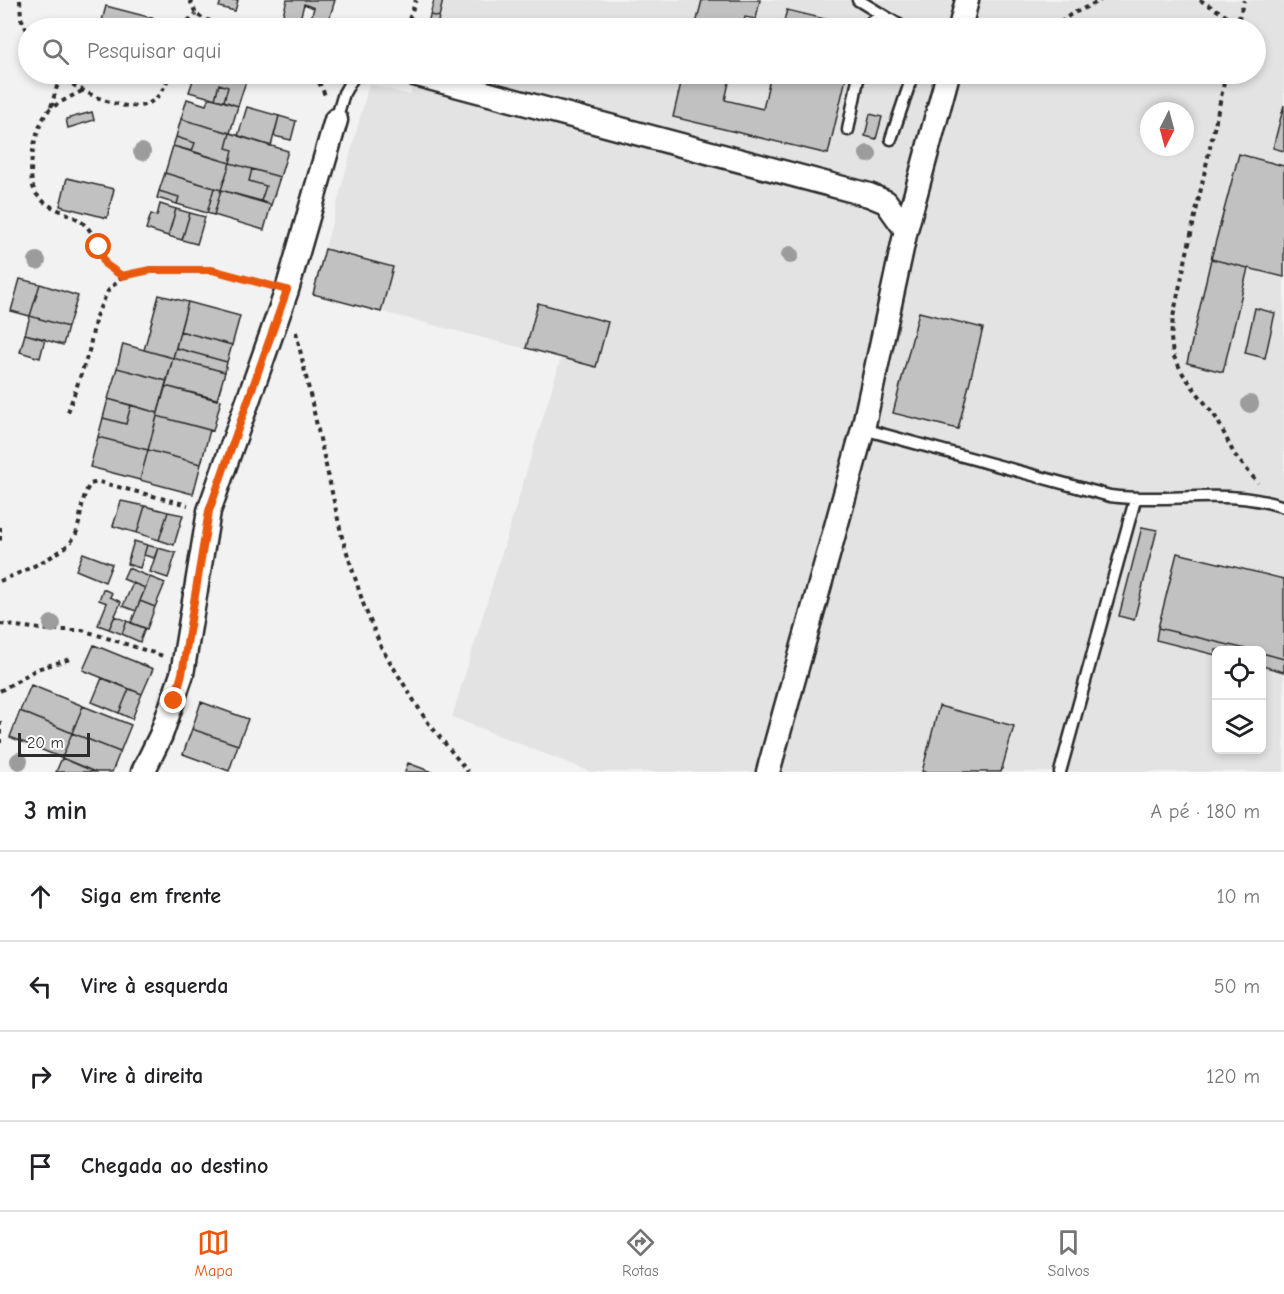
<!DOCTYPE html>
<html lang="pt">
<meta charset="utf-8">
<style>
body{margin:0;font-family:"Comic Neue",sans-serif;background:#f6f6f6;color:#202124}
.controls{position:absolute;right:18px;bottom:18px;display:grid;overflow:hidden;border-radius:9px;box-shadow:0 3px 9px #0003}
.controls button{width:54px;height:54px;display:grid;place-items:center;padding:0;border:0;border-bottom:2px solid #e0e0e0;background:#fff;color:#202124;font:30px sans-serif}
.compass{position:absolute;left:1140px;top:102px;width:54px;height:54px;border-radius:50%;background:#fff;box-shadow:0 3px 9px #0003;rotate:186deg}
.scale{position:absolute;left:18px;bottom:15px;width:72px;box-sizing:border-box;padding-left:6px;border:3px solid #2b2b2b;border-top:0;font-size:16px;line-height:21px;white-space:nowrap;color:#2b2b2b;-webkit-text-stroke:4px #fff;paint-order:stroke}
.stop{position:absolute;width:18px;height:18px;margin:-14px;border:4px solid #ea580c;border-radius:50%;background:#fff}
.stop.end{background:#ea580c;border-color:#fff;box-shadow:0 2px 6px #0008}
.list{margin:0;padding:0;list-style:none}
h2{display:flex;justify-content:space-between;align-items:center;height:78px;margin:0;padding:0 24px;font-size:26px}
h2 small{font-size:20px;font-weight:400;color:#757577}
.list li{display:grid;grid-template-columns:39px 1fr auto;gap:18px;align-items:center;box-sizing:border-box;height:90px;padding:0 24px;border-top:2px solid #e0e0e0}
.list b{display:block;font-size:22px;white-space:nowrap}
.list em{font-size:20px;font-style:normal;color:#757577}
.icon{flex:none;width:33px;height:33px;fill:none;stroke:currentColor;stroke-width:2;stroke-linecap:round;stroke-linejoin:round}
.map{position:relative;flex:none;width:1284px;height:772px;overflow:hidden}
.search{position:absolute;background:#fff;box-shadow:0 3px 9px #0003;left:18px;right:18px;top:18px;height:66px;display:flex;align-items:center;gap:15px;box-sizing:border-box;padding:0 21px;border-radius:33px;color:#757577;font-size:22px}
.sheet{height:438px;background:#fff}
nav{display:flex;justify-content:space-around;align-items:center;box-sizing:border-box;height:84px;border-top:2px solid #e0e0e0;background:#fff;font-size:16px;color:#757577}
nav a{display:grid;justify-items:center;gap:3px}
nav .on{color:#ea580c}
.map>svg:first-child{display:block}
</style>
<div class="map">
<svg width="1284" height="772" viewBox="0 0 1284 772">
<rect width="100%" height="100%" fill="#f2f2f2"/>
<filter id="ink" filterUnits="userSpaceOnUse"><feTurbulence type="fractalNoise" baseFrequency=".0167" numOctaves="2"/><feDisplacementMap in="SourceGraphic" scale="12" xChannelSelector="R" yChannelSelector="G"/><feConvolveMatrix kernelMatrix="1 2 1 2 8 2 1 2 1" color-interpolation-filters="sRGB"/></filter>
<g filter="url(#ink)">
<path fill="#e3e3e3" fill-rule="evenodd" d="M434,0H1284V772H591L452,717L561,358L313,294L369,84L410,95L416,74H1256V28H427ZM1149,111H1185V147H1149ZM1216,650H1262V750H1216Z"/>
<path fill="#c1c1c1" stroke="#2b2b2b" stroke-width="1.5" d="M221,0H238L235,11L219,7Z
M287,0H335L328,23L311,18L314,8L304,4L299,23L282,18Z
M434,0H443L439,17L430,15Z
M702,0H760L756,19L745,17L742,28H695Z
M106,6L160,20L158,28H100Z
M787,10L833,21L831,28H782Z
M430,15L439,17L437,26L445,28H427Z
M195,74H231L247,78L238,106L224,101L228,87L219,84L215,99L189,92Z
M683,74H731L725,100L763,109L771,74H847L828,154L673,117Z
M219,84L228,87L224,101L215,99Z
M209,97L238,106L230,133L181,119L187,99L206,105Z
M1284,105V151L1273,148Z
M247,107L279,116L271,146L238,136Z
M92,112L94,120L68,128L66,119Z
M870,114L882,117L876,139L865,136Z
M279,116L296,121L291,140L274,136Z
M181,119L230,133L226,148L233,150L230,163L192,151L195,143L176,137Z
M230,133L288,151L280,177L230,163L233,150L226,148Z
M176,137L195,143L192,151L173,146Z
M173,146L230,163L221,190L165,173Z
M1239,154L1284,166V277L1211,259Z
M230,163L252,169L249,181L266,186L261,201L221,190Z
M252,169L280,177L271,205L261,201L266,186L249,181Z
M165,173L214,188L207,213L177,204L179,197L159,191Z
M67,178L114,189L107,218L60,206Z
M214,188L221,190L214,215L207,213Z
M221,190L271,205L264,230L214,215Z
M159,191L179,197L177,204L157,198Z
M160,204L176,209L168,236L146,229L151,214L157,216Z
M176,209L190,213L182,240L168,236Z
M190,213L205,217L197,244L182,240Z
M325,249L393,267L381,312L313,294Z
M1211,259L1248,268L1223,372L1187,363Z
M20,279L40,284L30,316L11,311Z
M40,284L78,296L68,327L30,316Z
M159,295L188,302L173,358L144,350Z
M188,302L240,316L232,345L180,331Z
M538,303L608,322L596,367L526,348Z
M1255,308L1275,313L1265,358L1245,353Z
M919,312L983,328L958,429L893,413Z
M30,316L68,327L63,345L25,334Z
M180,331L232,345L227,362L176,348Z
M25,334L45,339L40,358L20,352Z
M123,344L173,358L167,381L117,368Z
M176,348L227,362L225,372L173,358Z
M173,358L225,372L217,400L165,386Z
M117,368L167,381L158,413L108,399Z
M165,386L221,400L213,431L157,416Z
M108,399L131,405L126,424L103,418Z
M131,405L158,413L148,450L98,437L103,418L126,424Z
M157,416L210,430L201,464L148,450Z
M98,437L148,450L140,480L90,467Z
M148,450L201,464L193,494L140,480Z
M121,501L145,506L137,533L113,526Z
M145,506L168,512L159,540L137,533Z
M168,512L183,515L174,545L159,540Z
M1142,527L1157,530L1134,620L1119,616Z
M134,541L147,545L140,568L127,564Z
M147,545L158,548L154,558L144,555Z
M158,548L176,553L168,578L150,572Z
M83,553L112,564L105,582L76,570Z
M1177,553L1284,579V659L1262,653V650H1250L1158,628Z
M128,568L150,577L145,588L123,579Z
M150,577L165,583L155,607L140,601Z
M133,583L145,588L136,611L123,606Z
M103,589L112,593L110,597L121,602L109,629L98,625L107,603L99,600Z
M140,601L155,607L147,629L131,623Z
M115,616L127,621L122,634L109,629Z
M127,621L145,628L140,642L122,634Z
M1158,628L1250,650H1216V655L1156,640Z
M94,645L153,669L142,694L83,670Z
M1262,653L1284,659V672L1262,666Z
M102,678L129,689L119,713L92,702Z
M31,685L83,706L72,733L20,711Z
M129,689L142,694L132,719L119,713Z
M201,702L248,719L238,745L192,729Z
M83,706L131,725L120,752L72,733Z
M939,706L1014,726L1001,772H922Z
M20,711L72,733L62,758L10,737Z
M192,729L238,745L229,771L183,754Z
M72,733L120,752L112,772H95L62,758Z
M62,758L95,772H56Z
M408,763L432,772H405Z"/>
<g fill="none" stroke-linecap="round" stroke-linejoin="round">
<g stroke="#2b2b2b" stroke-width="15">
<path id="service" d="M858,0L904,28
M868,28L871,22L884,16
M336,120L344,93L355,74
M848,130L859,74
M891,139L913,74
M863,429L1110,496C1170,504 1225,487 1284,507
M1060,772L1135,500"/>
</g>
<g stroke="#2b2b2b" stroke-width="27">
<path id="minor" d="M960,28L967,0
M414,74L869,195L886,202L906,230
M143,772L161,735L182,674L209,511L287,290L336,120
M768,772L863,429L906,230L948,74"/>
</g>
<path stroke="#2b2b2b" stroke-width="4" stroke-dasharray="4.5 4.5" stroke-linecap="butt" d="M20,0L21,18L28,32
M190,0L196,14L204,19L234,28
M1200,0L1237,22
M182,28L184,24L196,14
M406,28L416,0
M1053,28L1070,15L1101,0
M1236,28L1244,0
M58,74C76,89 119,112 144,105C159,101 165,86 170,74
M315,74L326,97
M1226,74L1173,317L1171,338L1173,355L1183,374L1217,419L1234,454L1258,483
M969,78L993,76L997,74
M82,91C74,95 56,104 50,109C35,123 23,181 38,196C50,211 72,212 85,225C98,237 98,255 107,265C111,269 117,273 122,276
M51,107L60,76
M296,332L342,537L364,606L382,649L426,720L468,772
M68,412L89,351L96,316L108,291L122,276L150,270H212L267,284
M0,527V544
M0,581C19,573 69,553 76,534C82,517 80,500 90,484L99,482L188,505
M0,624L49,630H82L163,656
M0,691L37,669L73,658
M0,721V743"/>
<use href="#service" stroke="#fff" stroke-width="10"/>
<use href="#minor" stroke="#fff" stroke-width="22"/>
</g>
<g fill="#9c9c9c">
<circle cx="142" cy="152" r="9"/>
<circle cx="868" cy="154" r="9"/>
<circle cx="790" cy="255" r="9"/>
<circle cx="37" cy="261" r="9"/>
<circle cx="1250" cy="404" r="9"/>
<circle cx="52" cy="624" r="9"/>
<circle cx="19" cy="761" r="9"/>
</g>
</g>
<g fill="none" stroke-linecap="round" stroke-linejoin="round" filter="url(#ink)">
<path stroke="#ea580c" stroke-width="8" d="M99,247L105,264L122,276L150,270H212L287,290L209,511L182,674L174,701"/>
</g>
</svg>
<div class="controls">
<button><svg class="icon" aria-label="locate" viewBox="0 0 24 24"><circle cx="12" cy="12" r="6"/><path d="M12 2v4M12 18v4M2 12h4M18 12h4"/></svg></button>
<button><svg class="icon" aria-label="layers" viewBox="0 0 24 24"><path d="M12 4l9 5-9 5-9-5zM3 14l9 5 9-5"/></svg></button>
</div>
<svg class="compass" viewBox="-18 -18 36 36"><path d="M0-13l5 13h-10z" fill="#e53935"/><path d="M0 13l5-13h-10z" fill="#757577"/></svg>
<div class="scale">20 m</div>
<div class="stop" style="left:99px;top:247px"></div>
<div class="stop end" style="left:174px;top:701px"></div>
<div class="search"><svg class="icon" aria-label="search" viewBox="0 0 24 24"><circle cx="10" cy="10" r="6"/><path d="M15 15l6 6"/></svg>Pesquisar aqui</div>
</div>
<section class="sheet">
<h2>3 min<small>A pé · 180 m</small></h2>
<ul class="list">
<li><svg class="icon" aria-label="ahead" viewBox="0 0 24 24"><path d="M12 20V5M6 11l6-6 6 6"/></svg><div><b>Siga em frente</b></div><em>10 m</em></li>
<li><svg class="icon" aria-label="left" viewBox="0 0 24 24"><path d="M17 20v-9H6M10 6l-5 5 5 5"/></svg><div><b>Vire à esquerda</b></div><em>50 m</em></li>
<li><svg class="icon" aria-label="right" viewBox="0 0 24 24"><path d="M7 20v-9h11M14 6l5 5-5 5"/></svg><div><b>Vire à direita</b></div><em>120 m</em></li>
<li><svg class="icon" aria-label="arrive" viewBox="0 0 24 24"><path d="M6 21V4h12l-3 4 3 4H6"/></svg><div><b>Chegada ao destino</b></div></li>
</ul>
</section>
<nav>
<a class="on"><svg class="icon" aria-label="map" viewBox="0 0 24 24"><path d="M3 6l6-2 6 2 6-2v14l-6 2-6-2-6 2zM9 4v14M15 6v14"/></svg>Mapa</a>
<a><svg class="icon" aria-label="directions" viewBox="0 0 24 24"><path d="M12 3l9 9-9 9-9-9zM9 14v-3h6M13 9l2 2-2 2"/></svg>Rotas</a>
<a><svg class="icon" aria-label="saved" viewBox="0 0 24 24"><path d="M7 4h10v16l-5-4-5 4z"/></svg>Salvos</a>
</nav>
